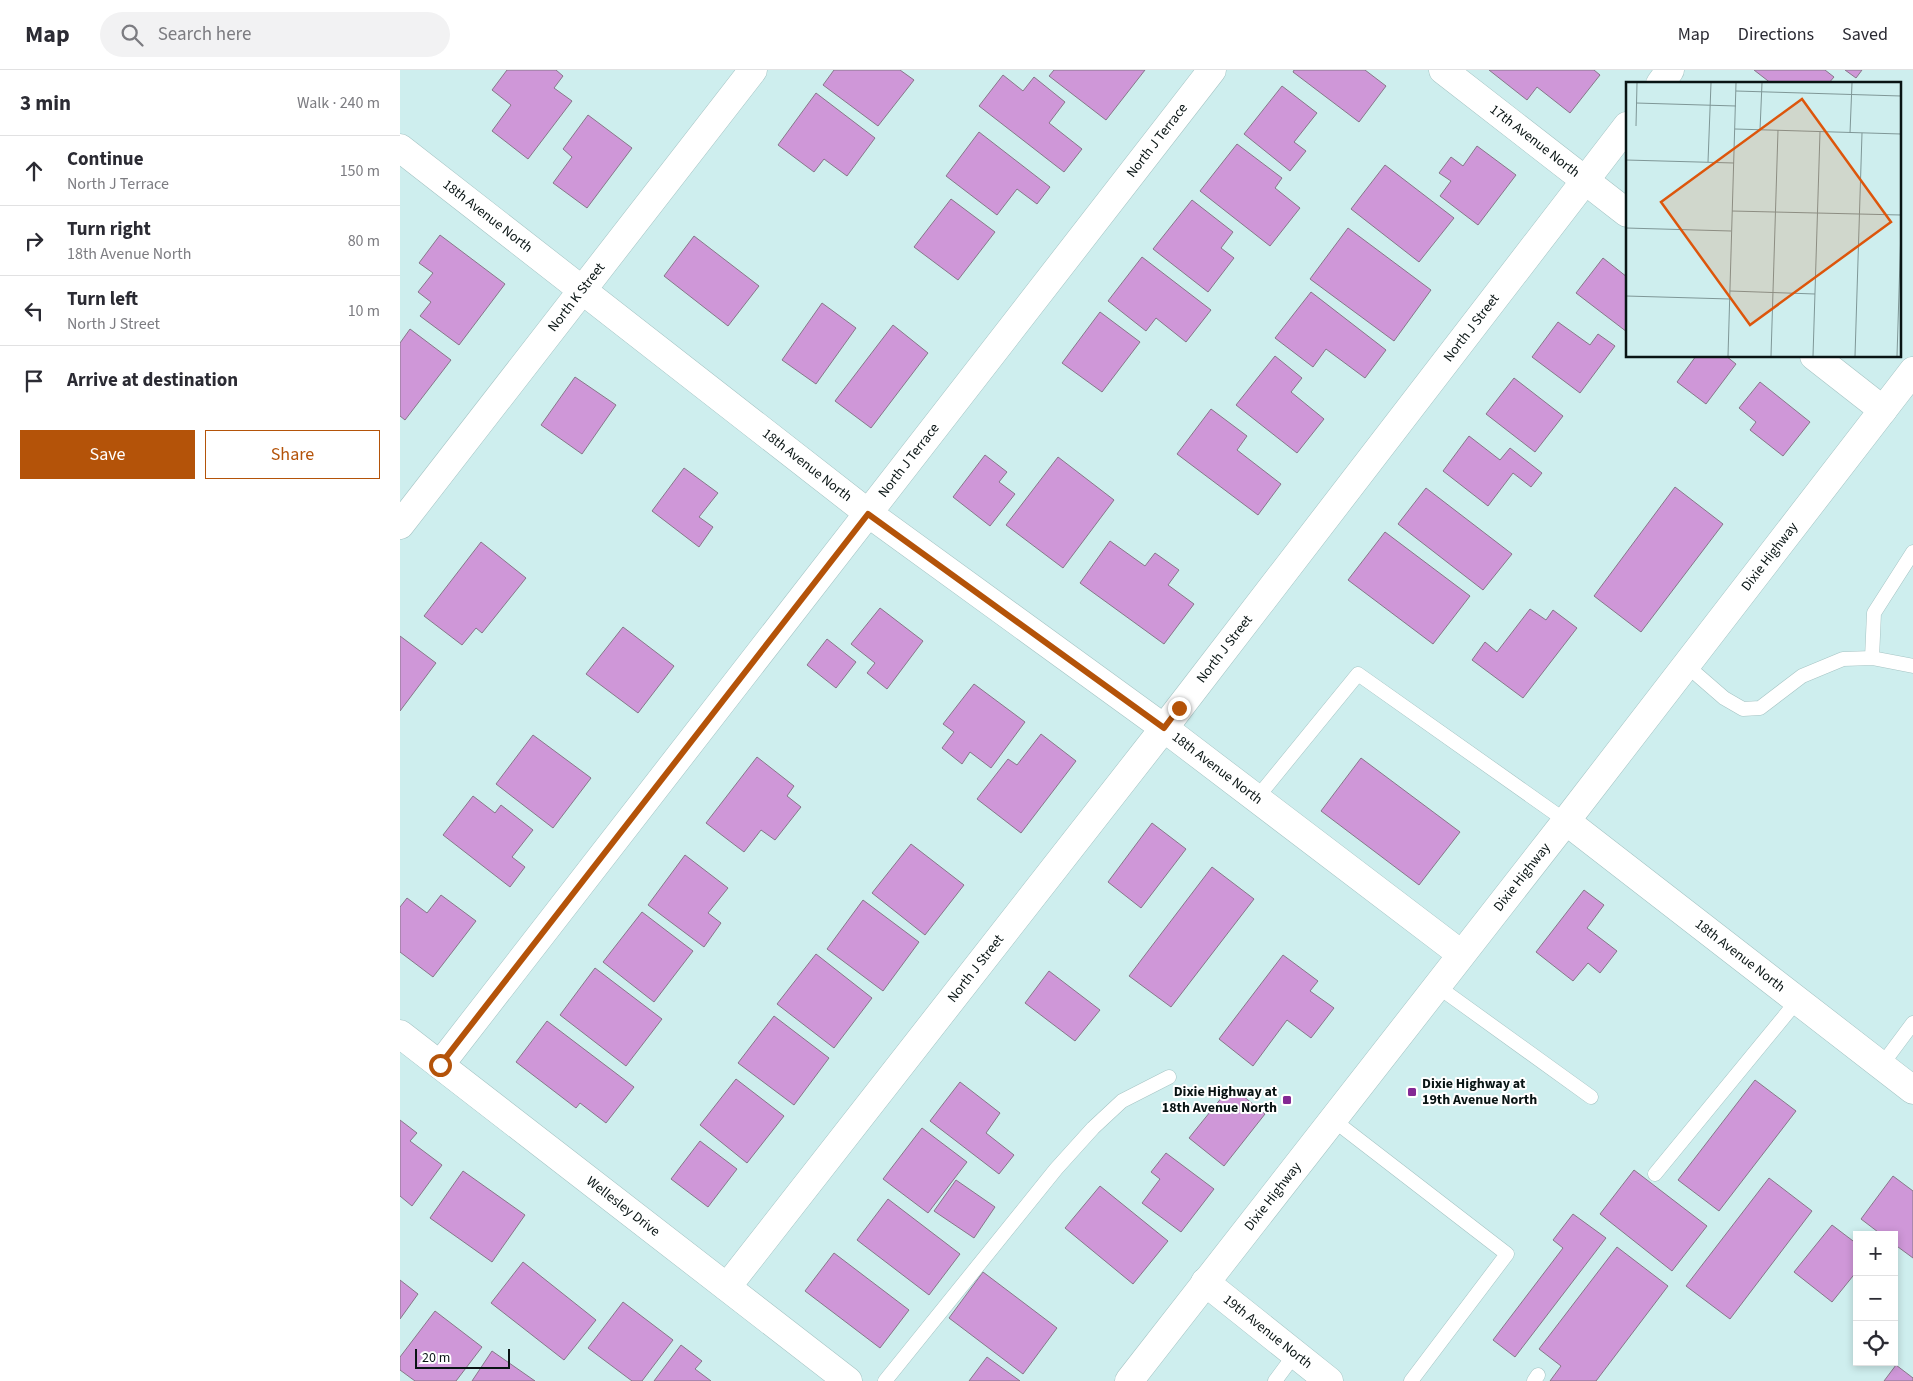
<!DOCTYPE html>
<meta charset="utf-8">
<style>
body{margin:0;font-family:"Source Sans 3",sans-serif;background:#f2f2f3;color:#2b2b33}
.controls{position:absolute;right:15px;bottom:15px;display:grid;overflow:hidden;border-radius:0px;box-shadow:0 2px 8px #0003}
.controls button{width:45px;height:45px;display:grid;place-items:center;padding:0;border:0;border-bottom:1px solid #e1e1e2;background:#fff;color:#2b2b33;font:25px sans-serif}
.scale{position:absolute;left:15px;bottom:12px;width:95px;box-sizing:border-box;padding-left:5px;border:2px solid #091414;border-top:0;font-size:14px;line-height:18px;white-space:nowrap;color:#091414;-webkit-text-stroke:4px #fff;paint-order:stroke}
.stop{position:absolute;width:15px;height:15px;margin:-11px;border:4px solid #b45309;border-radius:50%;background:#fff}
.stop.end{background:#b45309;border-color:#fff;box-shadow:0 1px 5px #0008}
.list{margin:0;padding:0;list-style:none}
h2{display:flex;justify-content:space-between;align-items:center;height:65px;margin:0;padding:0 20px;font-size:21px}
h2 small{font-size:16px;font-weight:400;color:#7c7c81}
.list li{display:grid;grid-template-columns:32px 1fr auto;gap:15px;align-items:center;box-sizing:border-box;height:70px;padding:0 20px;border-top:1px solid #e1e1e2}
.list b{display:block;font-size:19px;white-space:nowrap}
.list p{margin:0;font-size:16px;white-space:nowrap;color:#7c7c81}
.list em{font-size:16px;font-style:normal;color:#7c7c81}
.actions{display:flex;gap:10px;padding:15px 20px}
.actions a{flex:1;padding:11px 0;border:1px solid #b45309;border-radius:0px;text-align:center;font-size:18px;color:#b45309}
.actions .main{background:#b45309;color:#fff}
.icon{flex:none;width:28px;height:28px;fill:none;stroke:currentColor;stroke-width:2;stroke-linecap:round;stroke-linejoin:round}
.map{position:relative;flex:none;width:1513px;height:1311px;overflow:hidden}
header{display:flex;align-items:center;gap:30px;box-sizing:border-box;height:70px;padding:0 25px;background:#fff;border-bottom:1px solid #e1e1e2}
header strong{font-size:24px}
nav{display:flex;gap:28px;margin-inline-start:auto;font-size:18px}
.search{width:350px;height:45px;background:#f2f2f3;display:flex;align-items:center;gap:12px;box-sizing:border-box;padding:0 18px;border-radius:28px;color:#7c7c81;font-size:19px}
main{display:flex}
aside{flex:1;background:#fff}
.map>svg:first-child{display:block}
</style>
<header>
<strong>Map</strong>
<div class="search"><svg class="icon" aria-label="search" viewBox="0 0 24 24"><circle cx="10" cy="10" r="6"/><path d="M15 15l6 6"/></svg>Search here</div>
<nav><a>Map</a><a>Directions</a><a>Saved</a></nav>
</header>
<main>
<aside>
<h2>3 min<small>Walk · 240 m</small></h2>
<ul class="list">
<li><svg class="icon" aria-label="ahead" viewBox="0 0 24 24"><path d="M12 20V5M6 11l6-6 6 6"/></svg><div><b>Continue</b><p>North J Terrace</p></div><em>150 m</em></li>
<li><svg class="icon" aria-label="right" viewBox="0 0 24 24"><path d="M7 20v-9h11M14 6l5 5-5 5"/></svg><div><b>Turn right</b><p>18th Avenue North</p></div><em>80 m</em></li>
<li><svg class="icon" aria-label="left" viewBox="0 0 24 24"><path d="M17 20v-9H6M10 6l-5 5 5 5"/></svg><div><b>Turn left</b><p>North J Street</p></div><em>10 m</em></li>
<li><svg class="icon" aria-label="arrive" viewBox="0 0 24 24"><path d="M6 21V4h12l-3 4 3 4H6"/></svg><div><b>Arrive at destination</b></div></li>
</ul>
<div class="actions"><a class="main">Save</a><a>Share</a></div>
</aside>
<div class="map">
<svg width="1513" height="1311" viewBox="0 0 1513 1311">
<rect width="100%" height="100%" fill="#ceeeee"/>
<path fill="#cf97d8" stroke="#877789" d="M107,0H156L163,6L154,18L172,31L128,89L92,61L111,35L92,20Z
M434,0H500L514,10L478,56L423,15Z
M654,0H745L706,50L649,6Z
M894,0H965L986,16L959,52L893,2Z
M1089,0H1194L1200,5L1170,43L1137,17L1127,30Z
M1354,0H1425L1434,7L1428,14H1372Z
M1445,0H1462L1456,8Z
M603,5L623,21L634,7L665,32L649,53L682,79L664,102L579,36Z
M882,16L917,43L894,72L906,81L890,101L844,64Z
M416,23L475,68L447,106L424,89L414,102L378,75Z
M188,45L232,78L187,138L153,113L172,87L163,79Z
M579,62L650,117L637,134L617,119L597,145L546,106Z
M837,74L882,108L875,118L900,138L870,176L800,121Z
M1077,76L1116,105L1078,155L1040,126L1051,111L1039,103L1051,87L1063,96Z
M985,95L1054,148L1019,192L951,139Z
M551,129L595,162L558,210L514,177Z
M792,130L833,162L821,178L834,188L808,222L753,179Z
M948,158L1031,220L994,271L910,209Z
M40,165L105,214L59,275L20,246L31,232L18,222L33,203L19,193Z
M294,166L359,216L328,256L264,206Z
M742,187L811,240L786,272L756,248L746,261L708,231Z
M1203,188L1227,207V262L1176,223Z
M911,222L986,280L965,308L926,279L913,297L875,268Z
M422,233L456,258L416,314L382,290Z
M700,242L740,272L702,322L662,293Z
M1158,252L1190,275L1198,264L1215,276L1180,323L1132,287Z
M493,255L528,283L471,358L435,331Z
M10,259L51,290L5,350L0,346V273Z
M875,286L902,308L891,322L924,349L897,383L836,335Z
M1296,286H1326L1336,294L1306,334L1277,312Z
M175,307L216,335L182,384L141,355Z
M1114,308L1163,346L1135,382L1086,344Z
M1360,312L1410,352L1383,386L1350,360L1356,352L1339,338Z
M811,339L847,366L837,380L881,414L858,445L777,384Z
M1069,366L1100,390L1110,378L1142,403L1131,417L1113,403L1088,436L1043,401Z
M585,385L607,402L599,412L615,424L590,456L553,427Z
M658,387L714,430L663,498L606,455Z
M284,398L318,423L299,447L313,457L299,477L252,441Z
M1275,417L1323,454L1241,562L1194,526Z
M1026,418L1112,484L1083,520L998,454Z
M985,462L1070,526L1033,574L948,510Z
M710,471L745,496L755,483L779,500L768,515L794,534L764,574L680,513Z
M81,472L126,508L82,563L76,558L62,575L24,546Z
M480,538L523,571L487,619L467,603L475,593L451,574Z
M1130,539L1146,550L1153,540L1177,558L1123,628L1072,590L1085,572L1097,582Z
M223,557L274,596L238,643L186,604Z
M0,566L36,593L0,641Z
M427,569L456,592L436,618L407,595Z
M574,614L625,652L591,698L570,682L562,694L542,678L554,662L543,654Z
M641,664L676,691L621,763L577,729L608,689L617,695Z
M133,665L191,708L153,758L96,714Z
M357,687L394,716L387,726L401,737L375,770L361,760L344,782L306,753Z
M961,688L1060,762L1019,815L921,741Z
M73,726L95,743L101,735L133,760L112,787L125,797L110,817L43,765Z
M752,753L786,779L741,838L708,812Z
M511,774L564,815L525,865L472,823Z
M285,785L328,818L308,843L321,853L304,877L248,835Z
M812,797L854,829L771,937L729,906Z
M1184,820L1204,835L1187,858L1217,881L1200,903L1188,893L1173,911L1136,882Z
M41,825L76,851L33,907L0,882V837L7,828L27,843Z
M463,830L519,872L483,921L427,879Z
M242,842L293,881L254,932L203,892Z
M416,884L472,928L434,978L377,934Z
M883,885L918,911L910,921L934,938L911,968L887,950L853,996L819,969Z
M195,898L262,949L226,996L160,945Z
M649,901L700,940L675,971L625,933Z
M374,946L429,988L394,1035L338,993Z
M147,951L234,1017L206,1053L180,1033L176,1038L116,992Z
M336,1009L384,1046L347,1093L300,1055Z
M1355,1010L1396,1041L1319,1141L1278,1110Z
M560,1012L600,1043L586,1063L614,1085L599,1104L530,1051Z
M831,1016L865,1044L824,1096L789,1068Z
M0,1050L17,1063L10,1071L42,1095L12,1136L0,1126Z
M522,1058L567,1092L528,1143L483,1109Z
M300,1071L337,1099L308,1137L271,1109Z
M766,1083L814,1119L781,1162L742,1133L760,1109L751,1102Z
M1234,1100L1307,1156L1272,1201L1200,1144Z
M63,1101L125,1145L92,1192L30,1148Z
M1493,1106L1513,1121V1188L1494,1174V1165H1482L1461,1149Z
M1369,1108L1412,1141L1330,1249L1286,1216Z
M556,1110L595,1137L574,1168L534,1141Z
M700,1116L768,1171L733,1214L665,1158Z
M488,1129L560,1184L529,1225L457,1170Z
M1173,1144L1206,1168L1115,1287L1093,1270L1163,1178L1153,1170Z
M1432,1155L1457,1174V1201L1432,1232L1394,1202Z
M1217,1177L1268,1216L1196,1311H1150L1161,1296L1139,1279Z
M434,1183L509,1240L480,1278L405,1221Z
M123,1192L196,1250L164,1290L91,1233Z
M583,1202L657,1258L623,1304L549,1248Z
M0,1210L18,1224L0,1249Z
M223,1232L273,1270L242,1311H232L188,1278Z
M35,1241L82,1277L56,1311H15L0,1300V1287Z
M281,1275L302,1291L295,1299L311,1311H254Z
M92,1281L135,1311H72Z
M587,1287L620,1311H569Z
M1496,1295L1513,1308V1311H1484Z"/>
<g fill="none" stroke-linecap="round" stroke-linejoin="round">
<g stroke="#a5c4c4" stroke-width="15">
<path id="service" d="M1472,588L1474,543L1513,482
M1286,595L1324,628L1343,639L1360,638L1402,606L1443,589L1472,588L1513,596
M856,729L958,604L1166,751
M1037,916L1191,1027
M1481,996L1513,953
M932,1049L1107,1184L1011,1311
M1255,1104L1397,931
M485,1311L656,1099L693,1058L722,1031L769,1007
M875,1311L895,1284
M1134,1311L1138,1305"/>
</g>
<g stroke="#a5c4c4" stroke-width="29">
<g id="minor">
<path id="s1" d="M1043,0L1227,143"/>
<path d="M1260,14L1270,0"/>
<path id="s2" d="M0,78L468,443L764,658L1061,884"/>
<path d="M1414,286L1483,340"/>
<path id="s3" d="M0,455L353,0"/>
<path id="s4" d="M1166,751L1513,1020"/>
<path id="s5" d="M0,964L448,1311"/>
<path id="s6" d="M40,995L812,0"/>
<path id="s7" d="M805,1212L929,1311"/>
<path id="s8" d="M327,1217L764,658L1227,56"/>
</g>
</g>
<g stroke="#a5c4c4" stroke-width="29">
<g id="primary">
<path id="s9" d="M729,1311L1166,751L1513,301"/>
</g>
</g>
<use href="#service" stroke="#fff" stroke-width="14"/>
<use href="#minor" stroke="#fff" stroke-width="28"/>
<use href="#primary" stroke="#fff" stroke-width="28"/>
</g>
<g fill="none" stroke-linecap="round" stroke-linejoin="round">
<path stroke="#b45309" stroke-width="6" d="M40,995L468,444L764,658L779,638"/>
</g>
<g fill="#842894" stroke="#fff" stroke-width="2">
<rect x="1007" y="1017" width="10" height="10" rx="2.5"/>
<rect x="882" y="1025" width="10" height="10" rx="2.5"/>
</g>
<g text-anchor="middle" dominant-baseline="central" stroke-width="4" stroke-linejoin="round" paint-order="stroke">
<g font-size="14" fill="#091414" stroke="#fff">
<text stroke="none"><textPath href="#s6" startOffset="1170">North J Terrace</textPath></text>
<text stroke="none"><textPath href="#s1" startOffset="116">17th Avenue North</textPath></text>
<text stroke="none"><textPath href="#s2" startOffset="111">18th Avenue North</textPath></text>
<text stroke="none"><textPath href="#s3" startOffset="288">North K Street</textPath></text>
<text stroke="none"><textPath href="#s8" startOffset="1214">North J Street</textPath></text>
<text stroke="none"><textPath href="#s6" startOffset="765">North J Terrace</textPath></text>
<text stroke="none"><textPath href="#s2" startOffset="516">18th Avenue North</textPath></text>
<text stroke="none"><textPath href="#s9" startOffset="1044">Dixie Highway</textPath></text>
<text stroke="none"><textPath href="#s8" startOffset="809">North J Street</textPath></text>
<text stroke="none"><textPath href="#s2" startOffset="1026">18th Avenue North</textPath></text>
<text stroke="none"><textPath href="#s9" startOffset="639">Dixie Highway</textPath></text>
<text stroke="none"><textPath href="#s4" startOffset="220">18th Avenue North</textPath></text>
<text stroke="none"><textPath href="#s8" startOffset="404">North J Street</textPath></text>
<text stroke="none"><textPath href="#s9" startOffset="234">Dixie Highway</textPath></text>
<text stroke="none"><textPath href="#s5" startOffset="282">Wellesley Drive</textPath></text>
<text stroke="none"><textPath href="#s7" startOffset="80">19th Avenue North</textPath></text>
</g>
<g font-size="14" font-weight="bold" fill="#091414" stroke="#fff" text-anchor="start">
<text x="1022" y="1014">Dixie Highway at<tspan x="1022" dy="16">19th Avenue North</tspan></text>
<text x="877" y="1022" text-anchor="end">Dixie Highway at<tspan x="877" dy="16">18th Avenue North</tspan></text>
</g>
</g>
<g transform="translate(1226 12)">
<rect width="275" height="275" fill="#ceeeee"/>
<path fill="none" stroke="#7f9797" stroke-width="1" d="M110,9L275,14M10,21L110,24M10,44L11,1M109,47L275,52M134,48L136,1M224,51L226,1M0,78L108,81M82,80L85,1M106,129L275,133M0,146L105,149M104,209L189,212M0,214L104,217M102,274L110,1M145,274L152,48M187,274L194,50M229,274L236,51M271,274L275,146"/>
<path fill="#dd560c" fill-opacity="0.15" stroke="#dd560c" stroke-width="2.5" d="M176,17L265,140L124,243L35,120Z"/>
<rect width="275" height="275" fill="none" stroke="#091414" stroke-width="2.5"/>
</g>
</svg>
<div class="controls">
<button>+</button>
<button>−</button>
<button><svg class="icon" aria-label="locate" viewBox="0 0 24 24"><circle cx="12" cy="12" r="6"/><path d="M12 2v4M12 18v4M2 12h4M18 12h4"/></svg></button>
</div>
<div class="scale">20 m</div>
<div class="stop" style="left:40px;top:995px"></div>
<div class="stop end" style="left:779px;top:638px"></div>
</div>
</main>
